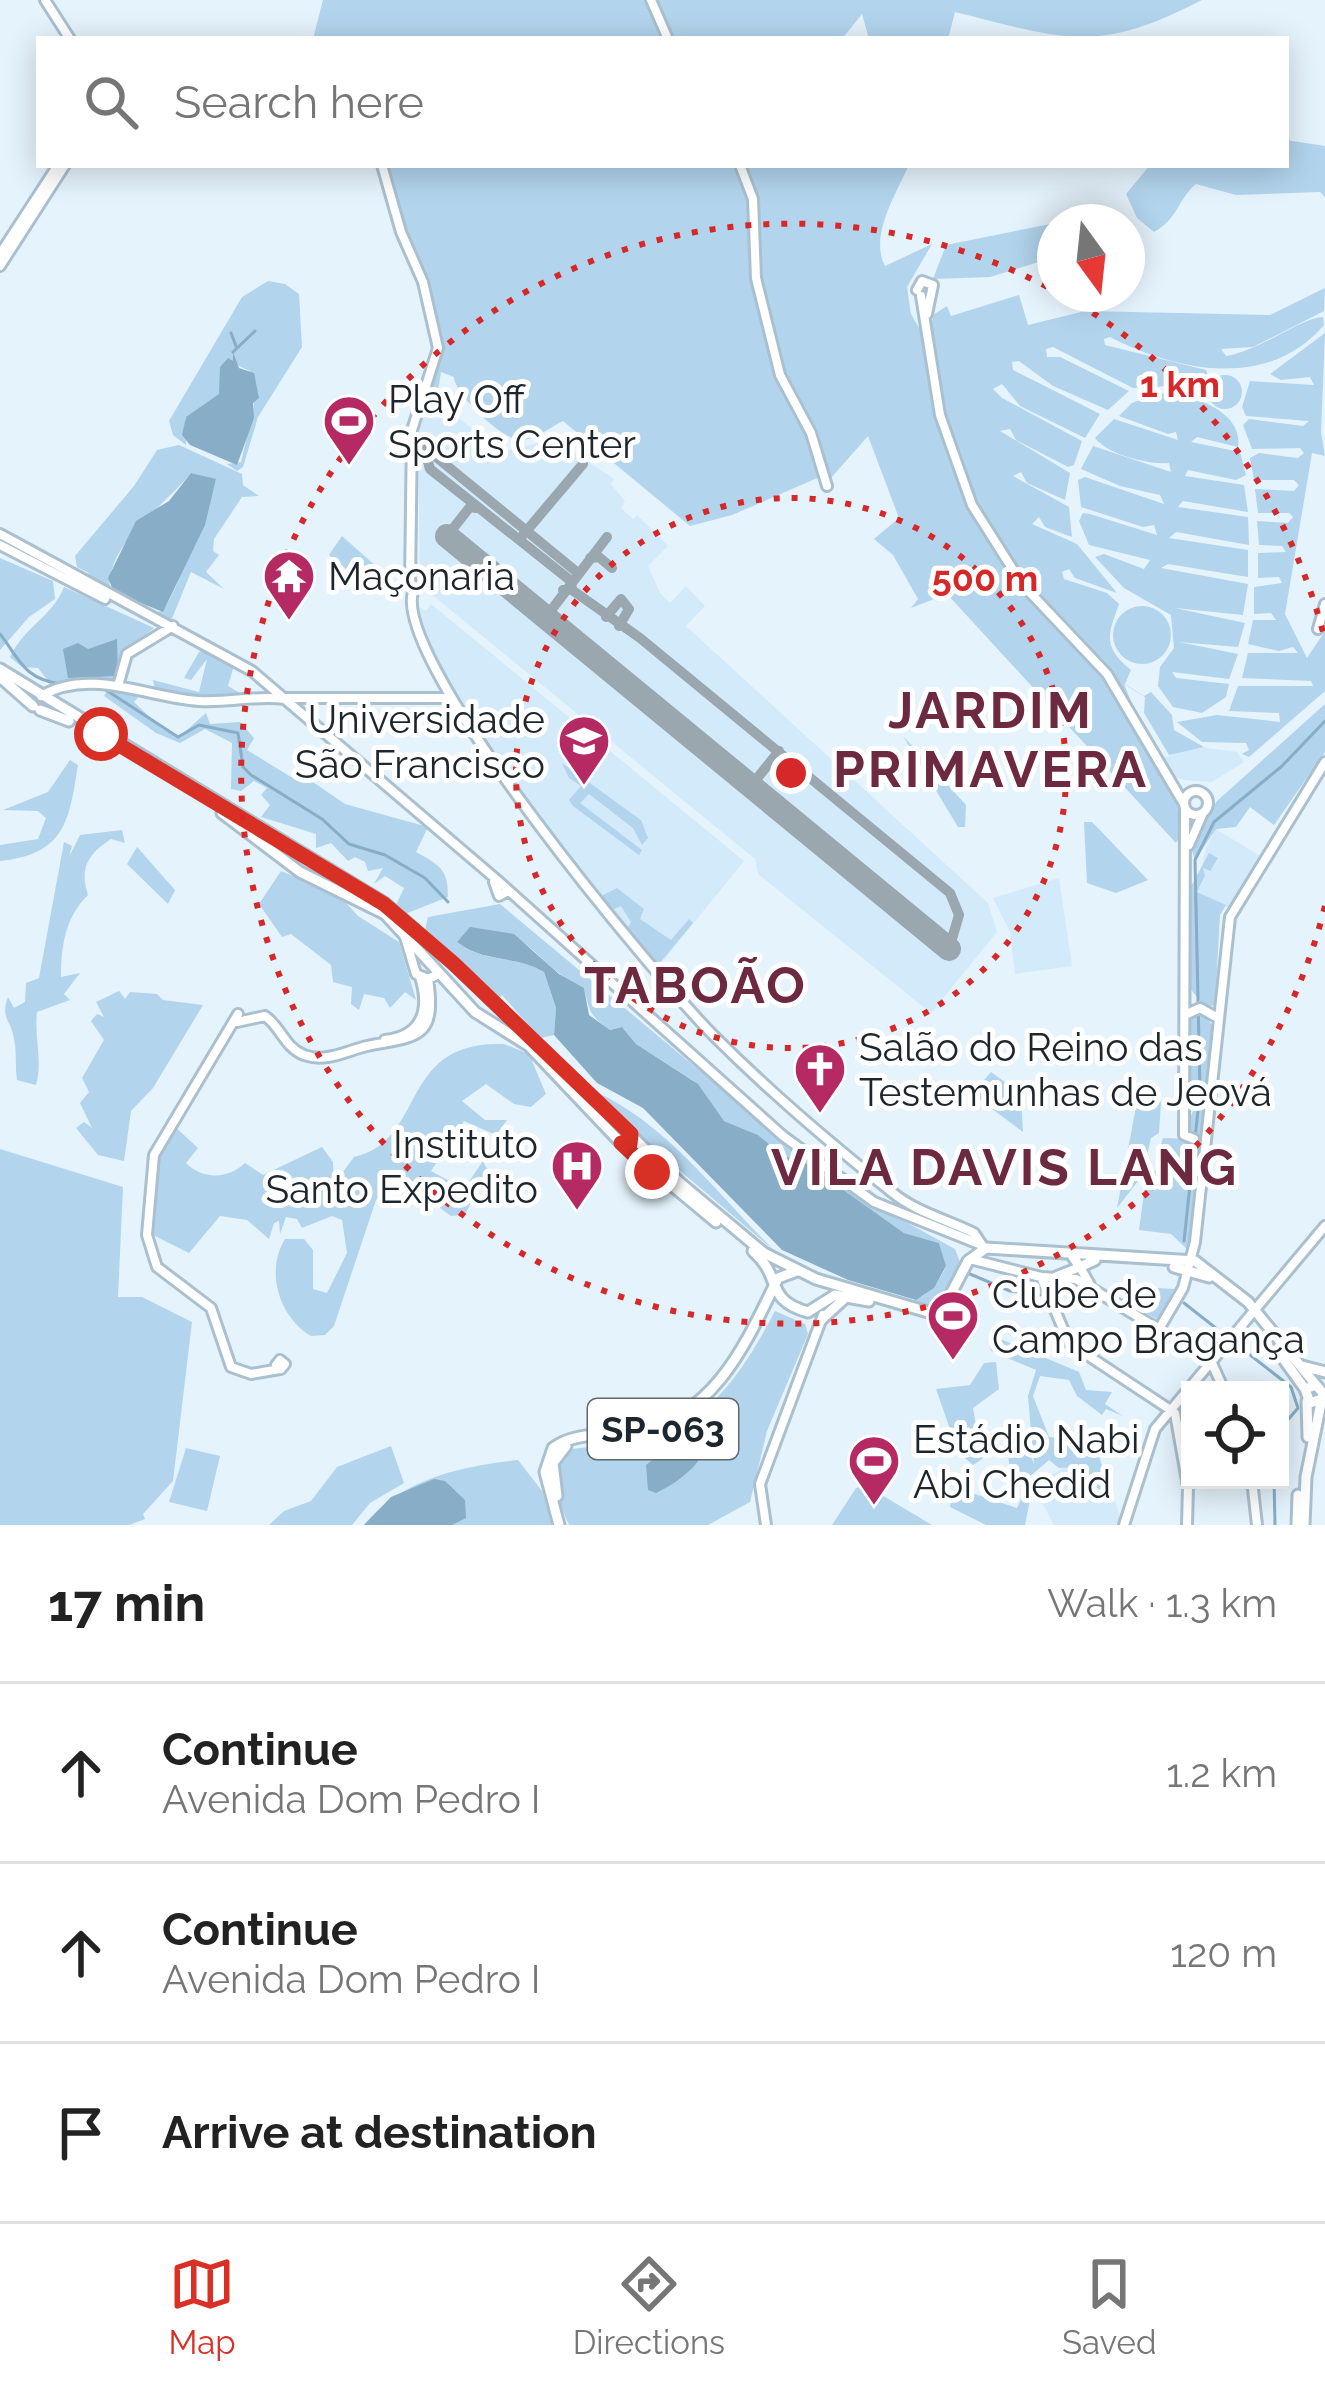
<!DOCTYPE html>
<meta charset="utf-8">
<style>
body{margin:0;font-family:Raleway,sans-serif;background:#f6f6f6;color:#222}
.controls{position:absolute;right:36px;bottom:36px;display:grid;overflow:hidden;border-radius:0px;box-shadow:0 6px 30px #0003}
.controls button{width:108px;height:108px;display:grid;place-items:center;padding:0;border:0;border-bottom:3px solid #e0e0e0;background:#fff;color:#222;font:60px sans-serif}
.compass{position:absolute;left:1037px;top:204px;width:108px;height:108px;border-radius:50%;background:#fff;box-shadow:0 6px 30px #0003;rotate:165deg}
.stop{position:absolute;width:36px;height:36px;margin:-27px;border:9px solid #d93025;border-radius:50%;background:#fff}
.stop.end{background:#d93025;border-color:#fff;box-shadow:0 3px 12px #0008}
.list{margin:0;padding:0;list-style:none}
h2{display:flex;justify-content:space-between;align-items:center;height:156px;margin:0;padding:0 48px;font-size:51px}
h2 small{font-size:39px;font-weight:400;color:#767676}
.list li{display:grid;grid-template-columns:78px 1fr auto;gap:36px;align-items:center;box-sizing:border-box;height:180px;padding:0 48px;border-top:3px solid #e0e0e0}
.list b{display:block;font-size:45px;white-space:nowrap}
.list p{margin:0;font-size:39px;white-space:nowrap;color:#767676}
.list em{font-size:39px;font-style:normal;color:#767676}
.icon{flex:none;width:66px;height:66px;fill:none;stroke:currentColor;stroke-width:2;stroke-linecap:round;stroke-linejoin:round}
.map{position:relative;flex:none;width:1325px;height:1525px;overflow:hidden}
.search{position:absolute;background:#fff;box-shadow:0 6px 30px #0003;left:36px;right:36px;top:36px;height:132px;display:flex;align-items:center;gap:30px;box-sizing:border-box;padding:0 42px;border-radius:0px;color:#767676;font-size:45px}
.sheet{height:696px;background:#fff}
nav{display:flex;justify-content:space-around;align-items:center;box-sizing:border-box;height:168px;border-top:3px solid #e0e0e0;background:#fff;font-size:33px;color:#767676}
nav a{display:grid;justify-items:center;gap:6px}
nav .on{color:#d93025}
.map>svg:first-child{display:block}
</style>
<div class="map">
<svg width="1325" height="1525" viewBox="0 0 1325 1525">
<rect width="100%" height="100%" fill="#e5f3fc"/>
<path fill="#d2eafa" d="M434,407L455,415L501,452L555,439L614,479L611,484L625,501L621,508L633,519L637,515L668,546L648,566L660,593L670,603L686,586L705,606L686,626L988,903L997,932L931,1013L758,874L755,859L420,585L418,430L419,416Z
M415,604L426,611L431,604L744,861L658,967L475,735L417,625Z
M1192,746L1237,752L1244,762L1212,782L1183,780L1165,772L1160,760Z
M1216,829L1260,856L1229,907L1197,892L1205,877L1200,874L1206,848Z
M1059,878L1072,966L1015,974L1010,932L993,898Z
M1065,1467L1116,1503L1122,1525H1054L1033,1486Z"/>
<path fill="#b2d4ed" d="M323,0H1202C1096,55 1065,39 955,12L948,39H869L862,14L842,39H313Z
M1286,140L1325,146V197L1320,192L1236,195L1196,184C1178,199 1178,219 1154,232L1137,218L1126,194L1150,165H1286Z
M385,165H909C896,194 869,236 885,266L932,244L907,287L911,314L923,335L943,442L958,483L1025,593L1105,677L1177,804L1182,833L1176,843L947,594L911,608L918,599L893,555L874,539L899,518L868,436L831,478L824,481L822,476L732,515L690,526L563,421C550,427 534,441 519,440C502,439 454,394 454,377L441,372L436,403L426,402L440,335Z
M1055,223V257L990,277L933,279L946,245Z
M268,281L285,284L299,294L302,347L258,417L243,467L237,471L227,464L241,462L254,406L250,371L228,361L220,367V396L185,418L186,445L173,435L169,421L242,297Z
M1325,288L1324,311L1253,347L1221,349L1226,356C1261,350 1303,317 1323,317L1324,325C1269,390 1178,372 1110,337L1104,339L1105,345L1206,370L1209,379L1203,384L1133,388L1053,347L1046,349L1047,357H1060L1129,391L1108,410L1053,386L1019,361L1012,362L1013,370L1100,414L1085,438L1020,406L1002,384L993,389L1002,398L1082,441L1074,465L1068,467L1016,440L1010,429L1000,431L1070,473L1065,500L1027,483L1021,472L1013,476L1069,507L1072,537L1045,527L1039,517L1032,524L1077,544L1117,593L1075,578L1069,569L1062,572L1064,579L1107,593L1119,604C1108,635 1102,646 1131,670L1125,684L1144,696L1151,692L1172,715L1174,730L1204,747L1169,755L1144,713L1145,697L1124,684L1140,725C1106,661 1066,635 1024,581C971,512 919,404 933,315L947,306L951,316L1019,295L1028,325L1085,311L1270,315Z
M1325,333L1321,432L1325,456L1312,453L1285,614L1307,658L1325,631V691L1249,757L1242,754L1249,750L1246,743L1202,742L1177,722L1217,715L1280,722L1279,713L1229,711L1238,686H1313L1311,681L1242,678L1248,653H1298L1293,647L1279,651L1248,644L1253,620H1276L1271,613L1254,614V587L1282,583L1279,577L1258,578V553L1286,552L1282,546L1259,545L1257,521L1288,523L1293,517L1289,513H1258L1255,489L1294,491L1299,485L1294,480H1254L1250,458L1259,453L1298,458L1304,453L1300,448L1252,449L1243,425L1249,419L1303,426L1309,421L1246,416L1242,407L1250,381L1314,385L1310,377L1281,380L1270,374Z
M1208 392a17 17 0 1 1 34 0a17 17 0 1 1-34 0Z
M1160,393C1190,393 1244,411 1238,447L1197,437L1191,442L1240,452L1246,475L1236,480L1188,470L1185,476L1244,485L1248,512L1183,501L1178,507L1248,517L1249,545L1176,532L1169,538L1248,550V577L1168,564L1161,568L1248,584L1243,615L1175,608L1245,623L1238,647L1179,642L1238,654L1229,679L1172,672L1176,678L1229,684L1226,697L1202,713L1173,707L1158,686L1160,667L1174,648L1171,615L1124,588L1095,557L1104,554L1144,569L1150,560L1089,545L1079,521L1083,513L1090,514L1157,535L1154,525L1143,527L1081,507L1078,480L1085,477L1164,504L1160,495L1120,486L1081,469L1093,446L1171,472L1169,463C1148,465 1107,454 1095,438L1114,419L1178,440L1176,432L1168,434L1119,416L1132,403Z
M179,445L242,474L243,485L259,496L242,497L214,539L213,551L219,555L206,572L224,589L191,572L171,621L156,612L163,611C188,570 196,523 216,480L191,473C165,506 104,544 110,592L85,577L89,573L77,567L75,556L134,486L157,450Z
M342,536L378,568L364,584L329,555Z
M0,558L53,581L55,599L29,617L0,650Z
M64,587L154,628L121,655L117,683L49,682L38,668L22,667L10,657C24,627 52,617 64,587Z
M1113 635a29 29 0 1 1 58 0a29 29 0 1 1-58 0Z
M207,649L234,665L228,686L245,696L181,697L155,689L153,680L199,692L207,659L191,680L184,678L199,652Z
M107,691L143,692L134,702L161,728L180,736L206,713L210,724L240,722L254,738L247,750L291,777L297,771L345,804L428,827L416,852C442,866 448,871 448,897L405,914L395,907L404,888L385,876L374,884L383,868L368,871L365,862L355,857L348,861L331,843L316,848V834L261,817L270,805L261,795L267,788L254,781L241,791L231,789L232,743L205,729L180,743L156,733L104,696Z
M1325,704V752L1274,825L1250,807L1236,827L1216,829L1195,860L1190,845L1217,801Z
M903,736L966,805L965,827H958Z
M70,760L78,765C69,822 65,854 0,861V845L38,839L46,818L38,811L3,810L48,792Z
M562,763L641,820L648,838L642,845L633,828L589,794L580,803L642,850L639,855L573,806L569,800L581,786L569,778Z
M1084,822H1092L1148,880L1116,893L1087,883Z
M122,830L125,843L111,839C88,854 79,868 88,895C65,917 61,947 61,977L80,973L64,994L70,1000L37,1012C34,1038 43,1060 36,1085L17,1080C15,1067 17,1052 14,1039C11,1019 0,1019 8,997L14,1008L25,1002L26,983L39,978L64,842L72,846L69,857L80,835Z
M137,847L175,890L168,904L127,864Z
M1209,853L1218,858L1210,871L1203,868L1205,876L1197,892L1226,905L1220,915L1215,1005L1206,1008L1188,986V892Z
M281,871L338,894L358,916L399,942L416,1000L405,992L390,1008L384,998L364,994L359,1010L351,1004L352,987L333,982L331,965L291,934L282,937L259,904Z
M617,888L644,909L640,919L671,940L689,919L693,923L658,965L627,929L631,922L621,906L612,910L602,902L603,895Z
M500,904L797,1152L866,1200L955,1249L962,1267C943,1302 945,1310 903,1303C927,1298 935,1288 946,1267L939,1243L904,1233L797,1158L785,1157L758,1135L724,1121L694,1081L636,1044L622,1027L610,1030C589,1015 590,1012 584,988C529,962 538,928 467,931L457,942C482,963 517,955 544,972L556,1008L554,1035L540,1038L502,995L499,999L425,930L428,917Z
M119,991L125,999L130,992L157,994L163,1000L203,1005L153,1088L131,1111L124,1161L98,1155L76,1128L84,1122L92,1128L80,1103L89,1092L82,1078L104,1040L91,1021L97,1014L104,1017L96,1002Z
M1197,1007L1213,1026L1204,1138L1199,1141L1184,1133L1193,1111L1188,1091L1194,1085L1188,1084L1186,1016L1189,1008Z
M504,1044L529,1054L546,1094L531,1107L514,1104L486,1084L462,1101L485,1120H507L496,1135L464,1121L431,1171L464,1189L483,1161L488,1171L465,1214L451,1216L397,1176L376,1200L334,1326L325,1335L311,1336C279,1317 265,1271 285,1239H304L313,1250V1289L327,1293L347,1253L342,1220L332,1216L302,1228L297,1219L286,1217L280,1234L279,1221L274,1223L269,1239L247,1220L220,1216L189,1253L151,1234L156,1153L172,1124L198,1148L186,1163C202,1180 229,1179 245,1163L263,1175L322,1147L333,1162L334,1184L354,1157C428,1140 397,1040 504,1044Z
M991,1072L1021,1094L1023,1132L972,1094Z
M596,1092C669,1125 720,1198 777,1253L605,1107Z
M1144,1094L1161,1102L1159,1133L1151,1138L1142,1176L1117,1208L1138,1096Z
M1163,1138L1186,1139L1200,1149L1193,1241L1188,1250L1171,1234L1139,1230L1147,1170L1181,1173L1178,1164L1156,1160Z
M0,1149L123,1187L118,1297H142L192,1322L173,1481L143,1514L145,1519L129,1525H0Z
M1140,1287L1174,1289L1158,1320L1129,1303Z
M775,1311L805,1324L808,1334L767,1431L750,1502L708,1525H569C557,1499 550,1473 567,1450C590,1445 612,1448 634,1444C705,1432 744,1370 775,1311Z
M989,1334L1079,1372L1086,1390L1112,1392L1105,1404L1123,1416L1106,1409L1102,1415L1077,1396L1069,1380L1040,1376L1033,1396L1049,1437L1070,1439L1080,1427L1092,1433L1113,1502L1074,1467L1059,1468L1049,1460L1028,1478L1013,1473L1017,1469H1010L1008,1456L1030,1452L1034,1465L1028,1396L1036,1370L991,1351Z
M996,1362L999,1389L973,1408L982,1459L973,1465L958,1452L936,1389L970,1385L984,1363Z
M391,1446L404,1483L370,1503L352,1525H269L284,1511L311,1501L337,1467Z
M186,1448L220,1456L207,1511L169,1502Z
M518,1460L542,1491L553,1525H364C402,1478 462,1466 518,1460Z
M1028,1483L1033,1484L1025,1525H986L950,1507L952,1496L975,1494L1017,1508Z
M865,1485L932,1525H832L856,1488Z"/>
<path fill="#88adc7" d="M233,352L239,368L254,373L259,398L253,403L254,418L237,465L190,445L182,435L186,417L219,394L220,367L228,358L233,361Z
M191,473L216,479L205,525L163,612L114,592L108,578L136,521L169,501Z
M117,639L118,676L68,678L63,649L78,643L88,649Z
M470,927L514,934L559,974L584,988L589,1015L610,1030L622,1027L636,1044L698,1084L724,1121L758,1135L785,1157H797L904,1233L939,1243L946,1266L934,1288L916,1300L848,1280L782,1250L643,1108L597,1083L554,1035L556,1008L544,972C517,955 483,963 457,942Z
M699,1422L710,1427C711,1458 682,1481 656,1493L648,1490L646,1465Z
M434,1479L445,1481L465,1500L466,1518L452,1525H364L391,1497Z"/>
<g fill="none" stroke-linecap="round" stroke-linejoin="round">
<path stroke="#88adc7" stroke-width="3" d="M231,333L236,346
M233,352L255,331
M0,634C19,658 23,679 61,684
M106,690L178,737L199,725L238,733L243,767L251,775L322,819L349,844L385,855L425,878L448,902
M1184,1241L1200,1092L1195,860L1214,822L1282,766L1325,721
M970,1274L1010,1291L1040,1295
M1184,1303L1291,1387L1298,1408L1280,1429
M1324,1366L1325,1365
M1274,1480L1275,1525"/>
<path stroke="#9aa7ae" stroke-width="10" d="M424,447L430,469L571,581L572,590
M424,447L578,573
M523,535L583,464
M447,536L470,507L476,508
M590,558L599,557L612,568
M563,590H572L640,638L950,893L959,915L949,949
M546,617L607,537
M606,617L621,599L629,609L619,626
M751,786L779,751"/>
<path stroke="#9aa7ae" stroke-width="24" d="M447,536L949,949"/>
<g stroke="#aac0cf" stroke-width="14">
<path id="secondary" d="M45,0L70,39
M651,0L668,39
M382,165L401,232L423,282L438,348L412,430L410,585
M740,165L753,199L756,278L780,375L811,433L827,486
M0,254L58,165
M0,266L65,165
M917,290L922,281L933,285L927,314
M921,296L940,415L972,505L1022,584L1107,674L1184,804
M0,534L252,671L497,880L783,1136L874,1202L979,1244
M0,545L105,599
M413,592C392,662 657,979 715,1037C770,1092 832,1145 893,1193C916,1212 948,1220 974,1233L982,1245
M1318,629L1325,604
M118,686L127,654L173,626
M41,696C91,667 148,698 199,701C228,703 256,695 285,699
M286,698H450
M1184 803a12 12 0 1 1 24 0a12 12 0 1 1-24 0Z
M1185,808L1184,1135L1194,1139
M1189,845L1202,815
M494,882L499,896L508,891
M405,937L416,974L428,979L439,974
M238,1014L154,1155L147,1235L157,1267L211,1308L231,1367L251,1374L280,1369
M1187,1014L1200,1008L1216,1017
M237,1022L265,1016C281,1027 284,1047 304,1055C326,1063 346,1051 367,1046C417,1036 437,1040 428,979
M385,1040C423,1036 430,1009 420,977
M974,1260L1041,1277L1076,1279L1211,1361
M1057,1276L1080,1267L1090,1285
M1041,1277L1069,1343L1175,1413L1188,1487L1187,1525
M1159,1329L1183,1288L1195,1242L1230,917L1325,762
M280,1360L285,1364L281,1369L276,1365Z
M1211,1361L1224,1390
M1252,1480L1257,1525
M766,1525L760,1484L823,1315
M1124,1525L1155,1429L1325,1226"/>
</g>
<g stroke="#aac0cf" stroke-width="15">
<path id="primary" d="M0,669L384,903L462,971L679,1182L764,1253L816,1279L928,1312L944,1307L968,1261L986,1248L1195,1261L1248,1302L1316,1385
M0,677L33,706
M40,710L69,721
M222,813L300,872L385,914L475,1012L529,1046L621,1143L716,1222
M753,1251C783,1277 764,1300 808,1312L835,1295L869,1301
M1071,1254L1080,1267L1095,1260
M1174,1267L1209,1277
M822,1319L845,1298
M1277,1350L1305,1389
M1302,1366L1325,1372
M1307,1401L1308,1437
M557,1496L553,1463L566,1446
M559,1525L545,1472L553,1448C576,1431 609,1436 636,1431C715,1417 746,1343 778,1278L797,1271
M1297,1525L1298,1495
M1304,1525L1306,1477L1323,1393L1316,1385L1305,1389L1310,1403L1322,1399"/>
</g>
<use href="#secondary" stroke="#fff" stroke-width="8"/>
<use href="#primary" stroke="#fff" stroke-width="9"/>
</g>
<g fill="none" stroke-linecap="round" stroke-linejoin="round">
<path stroke="#d93025" stroke-width="15" d="M101,734L384,904L453,963L631,1134L630,1144L621,1143L652,1172"/>
</g>
<g fill="none" stroke="#d62828" stroke-width="6" stroke-dasharray="6 12">
<circle cx="791" cy="773" r="275"/>
<path d="M1325 906A550 550 0 1 1 1053 290M1062 294A550 550 0 0 1 1325 640"/>
</g>
<defs>
<g id="stadium-pin" transform="scale(2.7)"><path d="M0 17L-7.5 6A9.5 9.5 0 1 1 7.5 6Z" fill="#b62a63" stroke="#fff"/><path d="M0-5a6.5 5 0 1 0 0 10a6.5 5 0 1 0 0-10ZM-3.5-1.8h7v3.6h-7Z" fill="#fff"/></g>
<g id="temple-pin" transform="scale(2.7)"><path d="M0 17L-7.5 6A9.5 9.5 0 1 1 7.5 6Z" fill="#b62a63" stroke="#fff"/><path d="M0-6L5-2H3V0L6.5 2.5H4V6H1.5V3h-3V6H-4V2.5H-6.5L-3 0V-2H-5Z" fill="#fff"/></g>
<g id="university-pin" transform="scale(2.7)"><path d="M0 17L-7.5 6A9.5 9.5 0 1 1 7.5 6Z" fill="#b62a63" stroke="#fff"/><path d="M0-5L7-2L0 1L-7-2ZM-4 1L0 2.5L4 1V4Q0 6-4 4Z" fill="#fff"/></g>
<g id="church-pin" transform="scale(2.7)"><path d="M0 17L-7.5 6A9.5 9.5 0 1 1 7.5 6Z" fill="#b62a63" stroke="#fff"/><path d="M-1.2-6h2.4v3.5h3.3v2.4h-3.3V6h-2.4V-.1h-3.3v-2.4h3.3Z" fill="#fff"/></g>
<g id="hospital-pin" transform="scale(2.7)"><path d="M0 17L-7.5 6A9.5 9.5 0 1 1 7.5 6Z" fill="#b62a63" stroke="#fff"/><path d="M-5-5h3v3.5h4V-5h3V5h-3V1.5h-4V5h-3Z" fill="#fff"/></g>
</defs>
<g fill-rule="evenodd">
<use href="#stadium-pin" x="349" y="421"/>
<use href="#temple-pin" x="289" y="576"/>
<use href="#university-pin" x="584" y="741"/>
<use href="#church-pin" x="820" y="1069"/>
<use href="#hospital-pin" x="577" y="1166"/>
<use href="#stadium-pin" x="953" y="1316"/>
<use href="#stadium-pin" x="874" y="1461"/>
</g>
<g text-anchor="middle" dominant-baseline="central" stroke-width="10" stroke-linejoin="round" paint-order="stroke">
<rect fill="#fff" stroke="#61676b" stroke-width="3" x="588" y="1399" width="150" height="60" rx="9"/>
<g font-size="36" font-weight="bold" fill="#1d262c">
<text x="663" y="1429">SP-063</text>
</g>
<g font-size="39" fill="#1d262c" stroke="#fff" text-anchor="start">
<text x="388" y="399">Play Off<tspan x="388" dy="45">Sports Center</tspan></text>
<text x="328" y="576">Maçonaria</text>
<text x="545" y="719" text-anchor="end">Universidade<tspan x="545" dy="45">São Francisco</tspan></text>
<text x="859" y="1047">Salão do Reino das<tspan x="859" dy="45">Testemunhas de Jeová</tspan></text>
<text x="538" y="1144" text-anchor="end">Instituto<tspan x="538" dy="45">Santo Expedito</tspan></text>
<text x="992" y="1294">Clube de<tspan x="992" dy="45">Campo Bragança</tspan></text>
<text x="913" y="1439">Estádio Nabi<tspan x="913" dy="45">Abi Chedid</tspan></text>
</g>
<g font-size="51" font-weight="bold" letter-spacing="3" fill="#6d2940" stroke="#fff">
<text x="991" y="710">JARDIM<tspan x="991" dy="59">PRIMAVERA</tspan></text>
<text x="696" y="985">TABOÃO</text>
<text x="1005" y="1167">VILA DAVIS LANG</text>
</g>
</g>
<circle cx="791" cy="773" r="18" fill="#d62828" stroke="#fff" stroke-width="6"/>
<g font-size="36" text-anchor="middle" font-weight="bold" fill="#d62828" stroke="#fff" stroke-width="10" stroke-linejoin="round" paint-order="stroke">
<text x="1180" y="397">1 km</text>
<text x="985" y="591">500 m</text>
</g>
</svg>
<div class="controls">
<button><svg class="icon" aria-label="locate" viewBox="0 0 24 24"><circle cx="12" cy="12" r="6"/><path d="M12 2v4M12 18v4M2 12h4M18 12h4"/></svg></button>
</div>
<svg class="compass" viewBox="-18 -18 36 36"><path d="M0-13l5 13h-10z" fill="#e53935"/><path d="M0 13l5-13h-10z" fill="#767676"/></svg>
<div class="stop" style="left:101px;top:734px"></div>
<div class="stop end" style="left:652px;top:1172px"></div>
<div class="search"><svg class="icon" aria-label="search" viewBox="0 0 24 24"><circle cx="10" cy="10" r="6"/><path d="M15 15l6 6"/></svg>Search here</div>
</div>
<section class="sheet">
<h2>17 min<small>Walk · 1.3 km</small></h2>
<ul class="list">
<li><svg class="icon" aria-label="ahead" viewBox="0 0 24 24"><path d="M12 20V5M6 11l6-6 6 6"/></svg><div><b>Continue</b><p>Avenida Dom Pedro I</p></div><em>1.2 km</em></li>
<li><svg class="icon" aria-label="ahead" viewBox="0 0 24 24"><path d="M12 20V5M6 11l6-6 6 6"/></svg><div><b>Continue</b><p>Avenida Dom Pedro I</p></div><em>120 m</em></li>
<li><svg class="icon" aria-label="arrive" viewBox="0 0 24 24"><path d="M6 21V4h12l-3 4 3 4H6"/></svg><div><b>Arrive at destination</b></div></li>
</ul>
</section>
<nav>
<a class="on"><svg class="icon" aria-label="map" viewBox="0 0 24 24"><path d="M3 6l6-2 6 2 6-2v14l-6 2-6-2-6 2zM9 4v14M15 6v14"/></svg>Map</a>
<a><svg class="icon" aria-label="directions" viewBox="0 0 24 24"><path d="M12 3l9 9-9 9-9-9zM9 14v-3h6M13 9l2 2-2 2"/></svg>Directions</a>
<a><svg class="icon" aria-label="saved" viewBox="0 0 24 24"><path d="M7 4h10v16l-5-4-5 4z"/></svg>Saved</a>
</nav>
